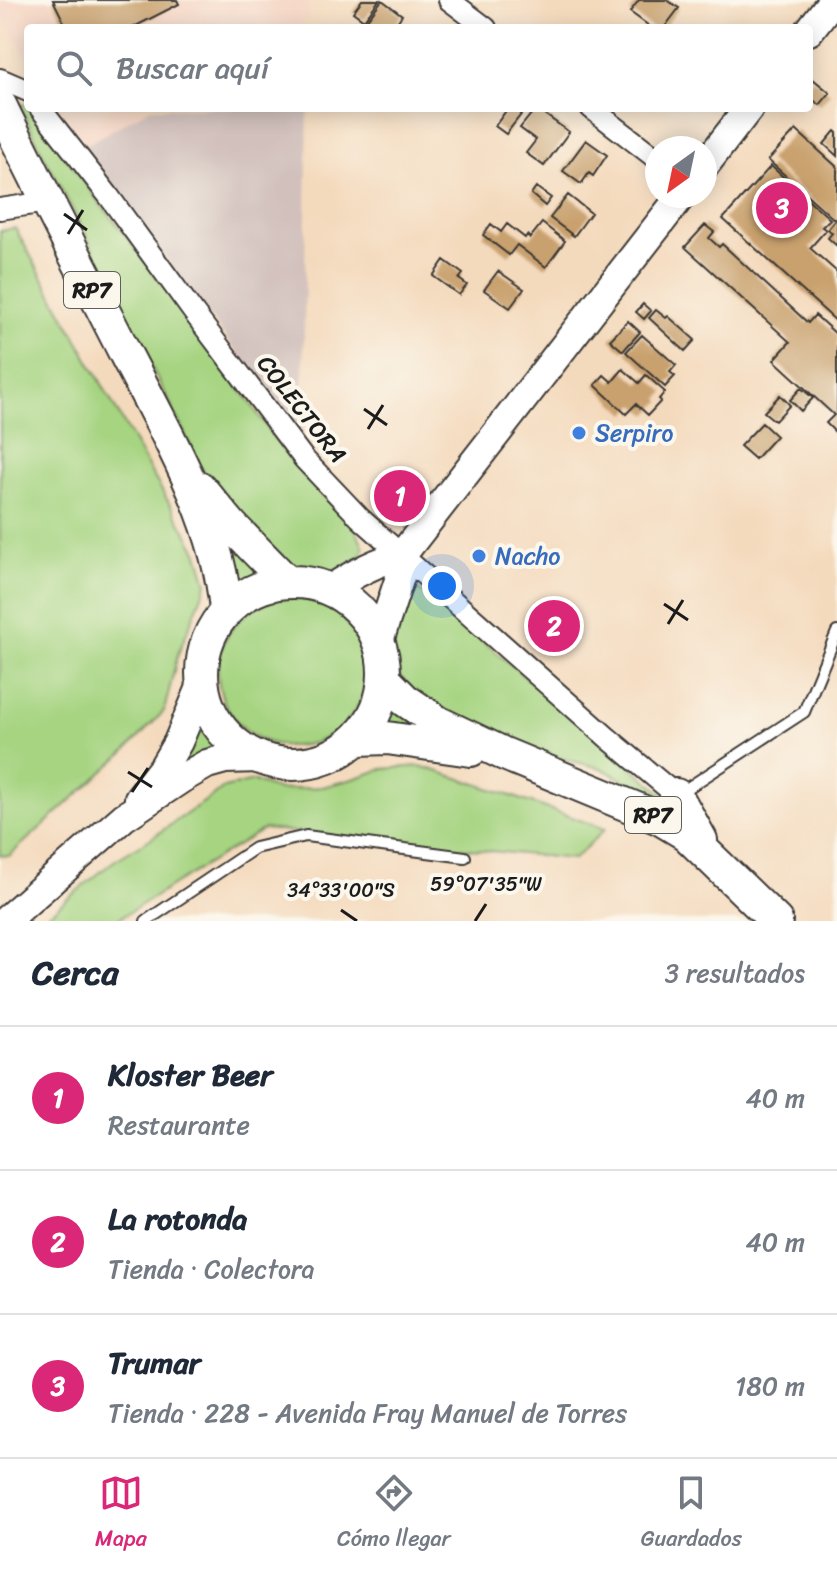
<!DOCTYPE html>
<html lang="es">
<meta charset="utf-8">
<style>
body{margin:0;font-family:Sriracha,sans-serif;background:#f2f2f3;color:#1f2937}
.compass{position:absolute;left:645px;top:136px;width:72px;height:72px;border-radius:50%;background:#fff;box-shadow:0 4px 20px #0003;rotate:213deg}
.you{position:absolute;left:442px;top:586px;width:28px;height:28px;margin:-20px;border:6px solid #fff;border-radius:50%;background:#1a73e8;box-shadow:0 0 0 12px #1a73e833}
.badge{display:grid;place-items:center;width:52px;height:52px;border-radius:50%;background:#db2777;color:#fff;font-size:26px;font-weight:700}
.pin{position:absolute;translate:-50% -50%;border:4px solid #fff;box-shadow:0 2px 8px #0006}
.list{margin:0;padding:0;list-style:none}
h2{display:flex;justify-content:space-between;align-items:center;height:104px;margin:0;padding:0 32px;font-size:34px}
h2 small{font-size:26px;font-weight:400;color:#747a83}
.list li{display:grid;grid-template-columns:52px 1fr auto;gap:24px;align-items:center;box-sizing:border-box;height:144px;padding:0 32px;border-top:2px solid #e0e1e3}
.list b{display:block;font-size:30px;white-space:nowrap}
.list p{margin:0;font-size:26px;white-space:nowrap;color:#747a83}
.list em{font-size:26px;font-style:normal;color:#747a83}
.icon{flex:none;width:44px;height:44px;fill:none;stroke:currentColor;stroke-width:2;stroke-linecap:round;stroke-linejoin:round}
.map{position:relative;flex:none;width:837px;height:921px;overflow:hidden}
.search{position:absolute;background:#fff;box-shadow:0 4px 20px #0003;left:24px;right:24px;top:24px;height:88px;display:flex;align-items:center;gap:20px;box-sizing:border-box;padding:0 28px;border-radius:8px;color:#747a83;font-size:30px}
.sheet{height:536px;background:#fff}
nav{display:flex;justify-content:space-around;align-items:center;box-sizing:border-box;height:112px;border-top:2px solid #e0e1e3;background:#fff;font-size:22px;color:#747a83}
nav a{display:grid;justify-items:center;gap:4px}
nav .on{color:#db2777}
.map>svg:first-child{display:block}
</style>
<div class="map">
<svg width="837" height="921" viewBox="0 0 837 921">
<rect width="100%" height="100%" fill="#fbf7ec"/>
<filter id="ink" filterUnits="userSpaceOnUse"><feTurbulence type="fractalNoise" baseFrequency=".0125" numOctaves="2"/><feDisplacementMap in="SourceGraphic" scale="16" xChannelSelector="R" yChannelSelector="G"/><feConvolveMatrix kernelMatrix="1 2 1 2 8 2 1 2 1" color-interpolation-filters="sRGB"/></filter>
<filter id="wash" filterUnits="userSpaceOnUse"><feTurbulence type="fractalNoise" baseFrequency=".006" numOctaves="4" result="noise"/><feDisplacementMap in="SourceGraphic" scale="32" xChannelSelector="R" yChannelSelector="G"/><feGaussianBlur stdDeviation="1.8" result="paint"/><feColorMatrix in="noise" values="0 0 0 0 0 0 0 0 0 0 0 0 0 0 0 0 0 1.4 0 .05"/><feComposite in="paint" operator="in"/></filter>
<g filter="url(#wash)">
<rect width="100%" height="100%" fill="#f4dabd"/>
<path fill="#f5d3c1" d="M0,0H308L310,18L292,28H28V60L0,15Z
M58,108H151L82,147Z"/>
<path fill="#d1c0bc" d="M151,108H308L302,439L82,147Z"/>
<path fill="#a6d481" stroke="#61784e" stroke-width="2" d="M19,104L28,105V108H30L100,204L117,224L247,398L281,448L316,490L351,519L364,548L361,556L339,570L311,571L294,567L229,510L203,472L165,393L134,335L85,233L41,150Z
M15,228L147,465L197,551L207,583L178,654L164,711L126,751L9,856L0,855V231Z
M235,543L267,576L239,587L224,548Z
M419,590L491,648L674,803L664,805L657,798L601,768L518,748L426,706L396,672L390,658L392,633L405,600L412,593Z
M218 672a74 74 0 1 1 148 0a74 74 0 1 1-148 0Z
M388,698L479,749L373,729L387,712Z
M202,712L229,746L149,794Z
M420,766L477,784L605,829L574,859L264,829L115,921H40L114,861L150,839L224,788L253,781L279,790L322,787L353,779L382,769Z"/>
<g id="blocks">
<path fill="#c9a16e" d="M53,0H177L179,4L132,28H67Z
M362,0H379L364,20L353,12Z
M382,0L402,15L393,28H361Z
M639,0H667L679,8L664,28H652L630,12Z
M813,79L830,93L820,105L809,97V84Z
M508,108H526L506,134L495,126Z
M536,108L569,132L544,166L526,153L536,140L520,128Z
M796,130L837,167V246L828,238L832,233L828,229L835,220L768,160Z
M835,131L837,133V156L824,144Z
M586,140L607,155L593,176L589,173L581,184L563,171Z
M771,166L830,219L822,227L826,230L810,248L837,272V322L723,219Z
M536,187L551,198L545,206L531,194Z
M568,195L591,213L574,236L550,218Z
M542,223L565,241L546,267L517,245L509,255L483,235L491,224L501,232L507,224L525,238L527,235L530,238Z
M705,225L714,232L709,238L719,247L722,244L808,323L815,315L837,335V434L826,423L834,415L774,360L790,342L685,247Z
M444,260L463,274L459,279L467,285L459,295L433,276Z
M498,271L524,289L510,308L484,290Z
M643,304L651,311L644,319L636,312Z
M656,310L666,318L668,316L695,340L685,351L649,318Z
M628,321L640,332L623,351L610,340Z
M642,335L676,365L670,372L675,376L665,387L626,352Z
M623,369L639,383L646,375L665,392L659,399L661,401L648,415L636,404L626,414L595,385L604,375L612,382Z
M801,388L813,398L801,411L790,400Z
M780,395L790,405L775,421L764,412Z
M762,423L776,436L755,459L740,446Z"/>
</g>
</g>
<g filter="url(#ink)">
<use href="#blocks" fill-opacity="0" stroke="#3c3834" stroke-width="2"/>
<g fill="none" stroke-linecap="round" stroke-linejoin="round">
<g stroke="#3c3834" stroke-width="14">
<path id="lane" d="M680,793L804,712L837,632
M146,921L255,848L306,836L465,857"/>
</g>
<g stroke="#3c3834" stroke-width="24">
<path id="street" d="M449,0L486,28
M0,79L28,91
M40,108L108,195L194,313L304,459L360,518L608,738L676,795
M591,108L657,159
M0,209L47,202"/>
</g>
<g stroke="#3c3834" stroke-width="32">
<path id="secondary" d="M809,31L833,0
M705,165L749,108
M331,589C353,574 375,562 402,555
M379,641L400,577L402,555L681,196
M139,798L164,766L178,742L202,685
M5,921L124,817L181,779L207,764L225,759L260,758"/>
</g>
<g stroke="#3c3834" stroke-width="36">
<path id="primary" d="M0,105C40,188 82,269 124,351C165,431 218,519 226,610
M200,488L232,526L287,582
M202 673a91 91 0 1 1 182 0a91 91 0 1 1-182 0Z
M385,680L405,700L439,723L502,753L661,819L686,834L776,921
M358,739L387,738L471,750
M676,795L701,840"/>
</g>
<use href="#lane" stroke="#fff" stroke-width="10"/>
<use href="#street" stroke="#fff" stroke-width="20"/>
<use href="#secondary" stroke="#fff" stroke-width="28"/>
<use href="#primary" stroke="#fff" stroke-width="32"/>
</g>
</g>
<path fill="none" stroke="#1c1c1c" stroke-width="3" d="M64,214L87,230M68,234L83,210M364,409L387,425M368,429L383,405M664,604L688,620M668,624L683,600M128,772L152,787M132,792L148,768M341,910L357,921M475,921L486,904"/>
<g fill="#3f7fe0" stroke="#fbf7ec" stroke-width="3">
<circle cx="579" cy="433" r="8"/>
<circle cx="479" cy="556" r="8"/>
</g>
<g text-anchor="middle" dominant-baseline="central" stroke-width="8" stroke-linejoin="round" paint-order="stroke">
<g fill="#fbf7ec" stroke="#5f5e5a" stroke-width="2">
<rect x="64" y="272" width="56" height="36" rx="6"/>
<rect x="625" y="797" width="56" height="36" rx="6"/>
</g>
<g font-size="22" font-weight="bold" fill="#1c1c1c">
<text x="92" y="290">RP7</text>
<text x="653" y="815">RP7</text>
</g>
<g font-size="24" fill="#1c1c1c" stroke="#fbf7ec">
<text transform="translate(302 409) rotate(52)">COLECTORA</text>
</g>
<g font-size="24" fill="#366cbe" stroke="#fbf7ec" text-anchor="start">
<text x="595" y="433">Serpiro</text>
<text x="495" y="556">Nacho</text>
</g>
</g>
<g font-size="20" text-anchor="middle" fill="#1c1c1c" stroke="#fbf7ec" stroke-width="8" stroke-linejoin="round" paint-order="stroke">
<text x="486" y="891">59°07'35"W</text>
<text x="341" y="897">34°33'00"S</text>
</g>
</svg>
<svg class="compass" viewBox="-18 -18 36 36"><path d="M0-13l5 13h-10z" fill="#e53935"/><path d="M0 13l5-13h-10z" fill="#747a83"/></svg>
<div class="you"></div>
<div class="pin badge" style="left:400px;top:496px">1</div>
<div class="pin badge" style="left:554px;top:626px">2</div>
<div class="pin badge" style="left:782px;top:208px">3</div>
<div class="search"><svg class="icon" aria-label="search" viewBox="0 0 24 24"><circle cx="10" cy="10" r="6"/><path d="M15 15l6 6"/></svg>Buscar aquí</div>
</div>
<section class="sheet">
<h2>Cerca<small>3 resultados</small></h2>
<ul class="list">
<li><span class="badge">1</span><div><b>Kloster Beer</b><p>Restaurante</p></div><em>40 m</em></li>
<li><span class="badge">2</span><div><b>La rotonda</b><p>Tienda · Colectora</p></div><em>40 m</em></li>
<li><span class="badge">3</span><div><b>Trumar</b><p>Tienda · 228 - Avenida Fray Manuel de Torres</p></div><em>180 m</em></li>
</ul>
</section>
<nav>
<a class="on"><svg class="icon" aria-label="map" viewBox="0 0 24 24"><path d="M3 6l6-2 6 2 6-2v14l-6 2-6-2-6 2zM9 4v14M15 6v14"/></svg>Mapa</a>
<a><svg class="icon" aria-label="directions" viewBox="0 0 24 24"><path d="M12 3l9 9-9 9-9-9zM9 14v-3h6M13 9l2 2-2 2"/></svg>Cómo llegar</a>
<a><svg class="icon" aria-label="saved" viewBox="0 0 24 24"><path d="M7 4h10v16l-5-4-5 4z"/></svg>Guardados</a>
</nav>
